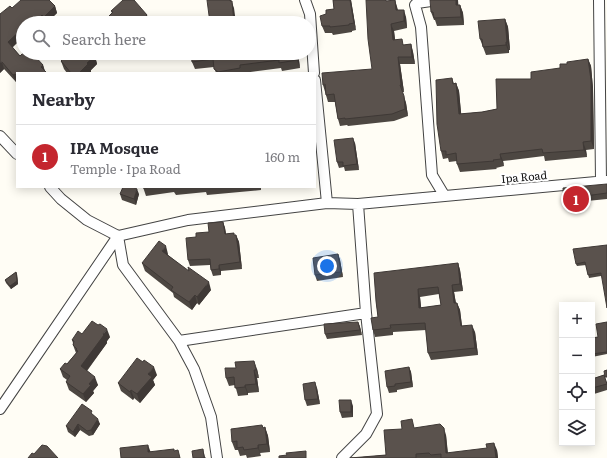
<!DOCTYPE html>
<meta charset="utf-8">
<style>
body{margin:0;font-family:Literata,serif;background:#f2f2f3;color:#2b2b33}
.controls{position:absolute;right:12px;bottom:12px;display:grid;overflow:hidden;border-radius:0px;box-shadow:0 2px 10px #0003}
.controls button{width:36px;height:36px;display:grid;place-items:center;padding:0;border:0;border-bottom:1px solid #e1e1e2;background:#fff;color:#2b2b33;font:20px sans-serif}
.you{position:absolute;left:327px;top:266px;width:14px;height:14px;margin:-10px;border:3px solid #fff;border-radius:50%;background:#1a73e8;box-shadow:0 0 0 6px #1a73e833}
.badge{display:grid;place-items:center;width:26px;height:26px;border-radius:50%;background:#c4262e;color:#fff;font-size:13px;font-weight:700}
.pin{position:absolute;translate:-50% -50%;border:2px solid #fff;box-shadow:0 1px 4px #0006}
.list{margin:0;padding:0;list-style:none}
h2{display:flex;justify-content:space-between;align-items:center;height:52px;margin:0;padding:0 16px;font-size:17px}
h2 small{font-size:13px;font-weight:400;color:#7c7c81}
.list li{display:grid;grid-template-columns:26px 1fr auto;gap:12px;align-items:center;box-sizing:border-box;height:64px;padding:0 16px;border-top:1px solid #e1e1e2}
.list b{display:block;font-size:15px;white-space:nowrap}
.list p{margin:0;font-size:13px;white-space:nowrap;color:#7c7c81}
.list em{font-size:13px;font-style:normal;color:#7c7c81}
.icon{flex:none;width:22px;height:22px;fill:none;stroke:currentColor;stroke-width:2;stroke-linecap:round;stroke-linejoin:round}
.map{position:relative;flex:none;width:607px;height:458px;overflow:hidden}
.search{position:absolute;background:#fff;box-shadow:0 2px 10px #0003;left:16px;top:16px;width:300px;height:44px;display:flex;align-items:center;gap:10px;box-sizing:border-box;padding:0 14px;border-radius:22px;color:#7c7c81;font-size:15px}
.panel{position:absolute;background:#fff;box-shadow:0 2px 10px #0003;left:16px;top:72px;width:300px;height:116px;border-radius:0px}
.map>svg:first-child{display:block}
</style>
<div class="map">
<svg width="607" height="458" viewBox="0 0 607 458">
<rect width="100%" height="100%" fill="#fffdf5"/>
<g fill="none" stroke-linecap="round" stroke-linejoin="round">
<g stroke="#444" stroke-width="12">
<path id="street" d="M305,0L310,14L314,73
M438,0L417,3L415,5L421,27L432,175L444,195
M599,0L601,181
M315,80L327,203
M0,136L17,154
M50,187L61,199L87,220L118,236L188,220L327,203L358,204L607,181
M118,236L123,265L179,341L194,369L211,417L217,458
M179,341L366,313L358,204
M0,409L118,236
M342,458L366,434L377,414L366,313"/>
</g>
<use href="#street" stroke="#fff" stroke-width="10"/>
</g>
<path fill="#4d4742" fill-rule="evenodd" d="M333,0H353H351L356,30L352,31V32L333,35L332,33H325L322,26L326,14L334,9Z
M395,0L398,10L406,17L407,28L394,31L395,40L404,45L411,44L413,52L415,64H400L404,92H402L406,103L408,116L394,121L348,126L347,125L340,126L338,119L335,102H328L323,85L372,69L388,1Z
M458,5H460L463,13L464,25L437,26L435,20H434L431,12Z
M55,6L57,13L47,23L45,22L44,23H23V37L12,47L20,56L43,65L45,71L17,73V81L16,82L4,69L0,73L12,8Z
M111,11L150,22L148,23H112L109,16L112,13Z
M505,19L508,27L510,50H509V53L486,55L480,39Z
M186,53H298L300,68L282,71L281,68L243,73H216L214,67L195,69L192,62V57L188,58Z
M64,55L95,56L97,64L91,70V73H67L64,69L61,61L65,57Z
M588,59L591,66L593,88L594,149L586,150L587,157L545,161L544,156L503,161L504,166L496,168L497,169L460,172L457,164V161L449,162L448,158L443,159L441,151L452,78L454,84L456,83L459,91L461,114L482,112L497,109L531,79L560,68L567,64Z
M355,143L359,170L345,171L344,167L339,168L337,162Z
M607,184V199L587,201V205L566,208L564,202Z
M143,187H261V190L207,195L206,192L176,195L174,192L146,196Z
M120,194H139L136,205L122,200Z
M223,222L225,228L226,234L234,233V235H236L239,242L242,269L221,271V275L213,276L211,270L210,265L190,266L188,260L196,237L209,232Z
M607,245L601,276L589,278L586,265L577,266L576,264Z
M168,254V255L211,290L199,305L197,303L192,310L174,297L173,293L145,271L142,263Z
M338,254L340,260L343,277L317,281L315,275Z
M458,263L460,270L463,291L454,292L456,303H457L460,310L462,326L475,332L478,355L431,360L428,353L426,330L393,332V335L375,337L373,330L378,317L376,301ZM439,294L441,305L421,308L420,297Z
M16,272L17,274L18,284L11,289L6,283L5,280Z
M358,322L360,327L362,335L327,339L325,334Z
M607,322V354L592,357V338L598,337Z
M82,334L110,337L107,341V343L87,371L98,385L93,391L94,393L86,402L69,390L66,382L67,380L63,377L60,369L67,364L76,353L73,345V343L72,340Z
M409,367L411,372L413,387L397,390V392L389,393L387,387Z
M257,369L259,378H257L259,392L248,393V395L238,396L235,385L229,386L226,378Z
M157,375L153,380L155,385L140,403L134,398L133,400L121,391L118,383Z
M604,375L607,384V390L594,394L592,389V379Z
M317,388L320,404L307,406L305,400Z
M353,406V417L342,418L340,412Z
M93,415L100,424L93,435L89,436L80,430L75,437L68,432L66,426Z
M265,427L268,436L270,452L260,453L261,456L247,458L246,455L240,456L238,450H235L232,442L263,428Z
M415,428L446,435L448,453L497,450L498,458H350L386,455Z"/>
<path fill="#3f3936" d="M230,0H231L234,8L236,23H234Z
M350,0H351L356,30L354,23Z
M395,0L397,8L399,17L396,10Z
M456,0H458L459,13L456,5Z
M460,5L463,13L464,25L461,17Z
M55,6L57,13L46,23L44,17Z
M404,10L406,17L407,28L404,21Z
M42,15L45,22L44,23H39L38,19Z
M147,15L150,22L148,23H139Z
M35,16L38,23H28Z
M505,19L508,27L510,50L507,42Z
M391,24L394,31L396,47L393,40Z
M23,28V37L11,49L8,42Z
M506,42L509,50V53L506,45Z
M411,44L413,52L415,64L412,57Z
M297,53H298L300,68L297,60Z
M95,56L97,64L91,70V73H79L87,63Z
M398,57L400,64L404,92L401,85Z
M588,59L591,66L593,88L594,149L591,141Z
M2,62L4,69L0,73V63Z
M43,65L45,72L41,67Z
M15,74L17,80V81L16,82L13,75Z
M456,83L459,91L462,122L459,114Z
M404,96L406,103L408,116L405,109Z
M353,138L355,143L359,170L357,164Z
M583,142L586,150L587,157L584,150Z
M500,154L503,161L504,166L501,159Z
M137,189L139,194L136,205L134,199Z
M585,196L587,201V205L585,200Z
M223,222L225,228L227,240L225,234Z
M236,235L239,242L242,269L240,262Z
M166,246L168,254L165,258L162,251Z
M338,254L340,260L343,277L341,272Z
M458,263L460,270L463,291L460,284Z
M219,265L221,271V275L219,269Z
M16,272L17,274L18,284L11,289L10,286Z
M209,282L211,290L199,305L197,297Z
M452,285L454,292L457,311L454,303Z
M418,289L420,297L422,315L419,308Z
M195,295L197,303L192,310L189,302Z
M457,303L460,310L463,334L461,326Z
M358,322L360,327L362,335L360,330Z
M472,325L475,332L478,355L475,348Z
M107,329L110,337L107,341V343L84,374L81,366Z
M254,361L257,369L259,378L256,370Z
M154,367L157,375L153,380L155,385L140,403L137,394L148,374Z
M409,367L411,372L413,387L411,382Z
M254,370L257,378L259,392L256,384Z
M95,377L98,385L93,391L94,393L86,402L83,394L89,384Z
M315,382L317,388L320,404L318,399Z
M245,385L248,393V395L245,387Z
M131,390L134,398L133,400L130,392Z
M351,400L353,406V417L351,412Z
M98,419L100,424L93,435L91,430Z
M78,424L80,430L75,437L73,432Z
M265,427L268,436L270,452L267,444Z
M444,428L446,435L448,458L446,453Z
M494,443L497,450L498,458H496Z
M148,445L151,453L148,452Z
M258,445L260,453L261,456L258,448Z
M203,449L205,457L206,458H204Z"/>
<path fill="#5a524d" stroke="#3f3936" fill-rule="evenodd" d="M21,0H49L55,6L44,17L42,15L38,19L35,16L28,23H23V28L8,42L20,56L23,53H32L43,65L41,67L47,73H17V76L15,74L13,75L2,62L0,63V14L10,6L12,8Z
M123,0H134L147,15L139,23H114L109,16L113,12L111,11Z
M207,0H230V1H232L234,23H210Z
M333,0H350L354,23L349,24V25L330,27V26H322L320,16L326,14V10L334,9Z
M366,0H386V1L395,0L396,10H404V21L391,24L393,40L402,39L403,45L411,44L412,57H398L401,85H400L404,96L405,109L392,114L345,119V118L338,119L334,94L326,95L325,84L323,85L322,73L372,69L368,39Z
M430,0H456V5H460L461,17L434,18L433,12H431Z
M505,19L507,42H506V45L483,47L482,39H480L478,21Z
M67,53H92L95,56L87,63L88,64L79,73H71L61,61L66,56L64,55Z
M191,53H297V60L279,63V60L240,65V68L218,72L214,69L213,59L192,62Z
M588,59L591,80V141L583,142L584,150L543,153L542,149L500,154L501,159L493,160L494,161L457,164L456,153L446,155V151H441L437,124L436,80L452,78L453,84L456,83L459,114L482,112L497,109L496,79H531V72L560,68V64H567V62Z
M353,138L357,164L343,166V162H337L334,140Z
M607,184V193L585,196V200L564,202L563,188Z
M123,187H133L137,189L134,199L120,194Z
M143,187H153L143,188Z
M223,222L225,234L234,233V235H236L240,262L219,265V269L211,270L210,259L188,260L186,238L196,237V233L209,232L208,223Z
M159,241L166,246L162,251L189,271L188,267L209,282L197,297L195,295L189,302L171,290L173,287L142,263Z
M607,245V308L601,273L588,275L585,262L576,264L573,249Z
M338,254L341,272L315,275L313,258Z
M458,263L460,284L452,285L454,303H457L461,326L472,325L475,348L428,353L425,323L390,325L391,328L373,330L371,318L378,317L376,301L374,273ZM438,287L441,305L419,308L418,289Z
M16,272L17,281L10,286L5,280Z
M92,321L98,325L100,324L107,329L103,334L104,335L81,366L95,377L89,384L91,385L83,394L66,382L70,376L60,369L65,363L67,364L78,351L76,350L77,349L73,345L74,341L72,340L78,331L82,334Z
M358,322L360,330L325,334L324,324Z
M607,322V352L592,354V338L598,337L596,324Z
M137,358L143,362L144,360L154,367L148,374L152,377L137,394L131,390L130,392L118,383Z
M254,361L256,370H254L256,384L245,385V387L235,388L234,377L226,378L225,368H236L235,362Z
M409,367L411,382L395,384V386L387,387L385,371Z
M607,370V377H605L604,371Z
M604,375L607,384L592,388V379Z
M315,382L318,399L305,400L303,384Z
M339,400H351V412H340Z
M82,404L92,411L91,413L98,419L91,430L87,431L78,424L73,432L66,426Z
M412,419L414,428L440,424L444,428L446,453L487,448L486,444L494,443L496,458H441V454L431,455L429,453L416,454V458H350L386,455L384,430L402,429L401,421Z
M262,425L263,428L265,427L267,444L258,445V448L244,450L243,447L237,448V441L232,442L231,429Z
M42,445L47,446L58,458H28L32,453L34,454Z
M148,445V452L174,449V451L178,450L180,458H121L120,448Z
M203,449L204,458H193L192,451Z
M306,451V458H279V456L287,455L286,453Z"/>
<g text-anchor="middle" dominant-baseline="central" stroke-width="4" stroke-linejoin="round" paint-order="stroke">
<g font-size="11" fill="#111" stroke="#fff">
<text transform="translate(524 176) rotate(-5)">Ipa Road</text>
</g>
</g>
</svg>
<div class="controls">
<button>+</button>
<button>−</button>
<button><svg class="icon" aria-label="locate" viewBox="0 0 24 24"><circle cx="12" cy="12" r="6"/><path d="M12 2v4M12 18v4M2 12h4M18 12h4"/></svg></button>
<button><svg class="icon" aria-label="layers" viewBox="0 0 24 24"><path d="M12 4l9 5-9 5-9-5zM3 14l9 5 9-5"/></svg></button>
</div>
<div class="you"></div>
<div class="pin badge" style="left:576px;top:199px">1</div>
<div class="search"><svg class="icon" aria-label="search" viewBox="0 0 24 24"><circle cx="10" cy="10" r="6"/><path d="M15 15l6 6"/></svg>Search here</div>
<section class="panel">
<h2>Nearby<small></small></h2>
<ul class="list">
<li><span class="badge">1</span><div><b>IPA Mosque</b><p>Temple · Ipa Road</p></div><em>160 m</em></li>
</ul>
</section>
</div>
